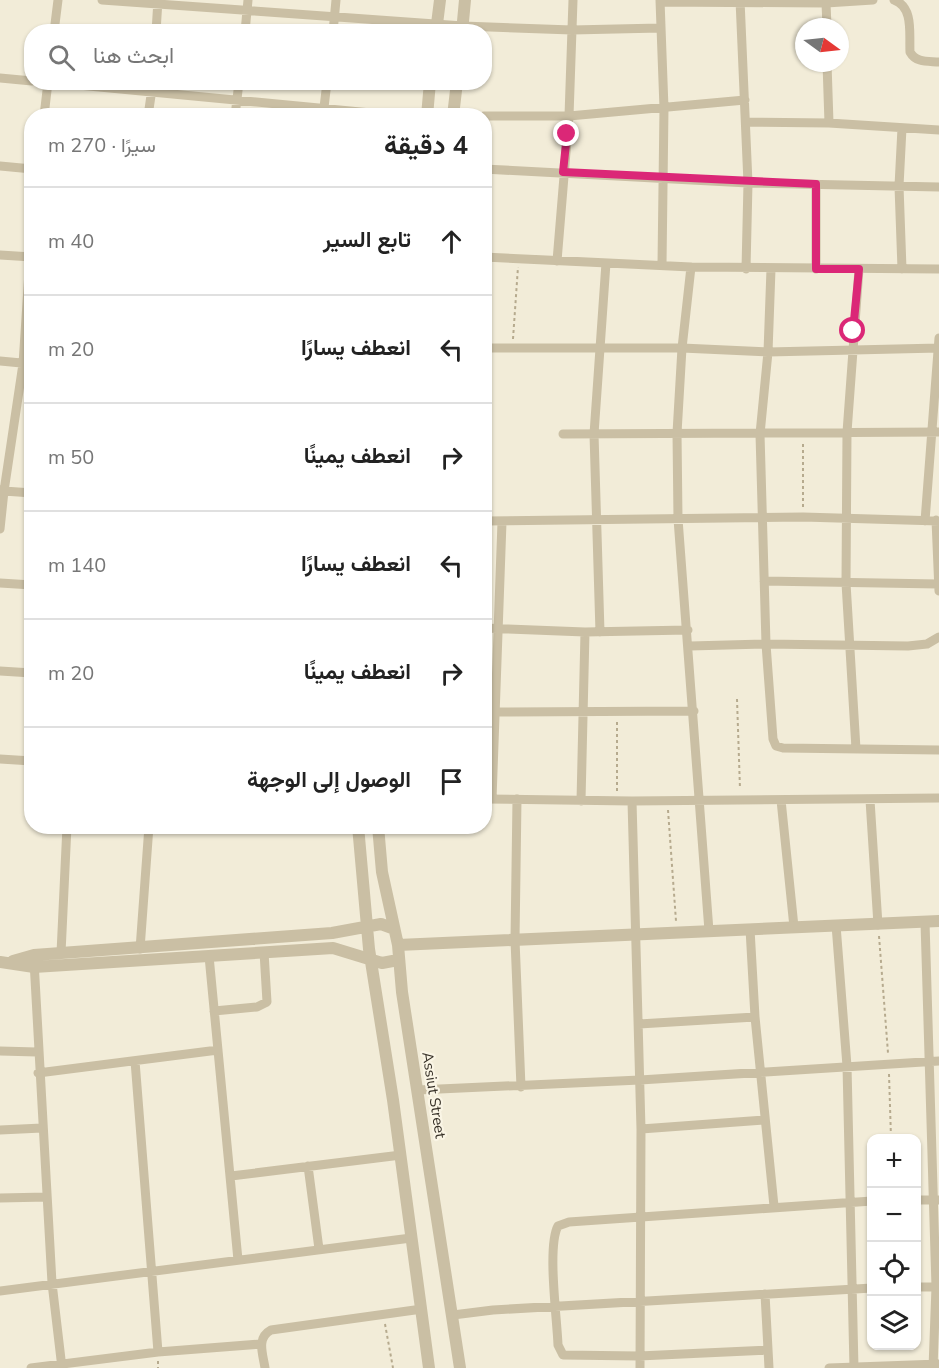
<!DOCTYPE html>
<html lang="ar">
<meta charset="utf-8">
<style>
body{margin:0;font-family:"Nunito Sans",Vazirmatn,sans-serif;background:#f2f2f2;color:#222;direction:rtl}
.controls{position:absolute;right:18px;bottom:18px;display:grid;overflow:hidden;border-radius:12px;box-shadow:0 2px 4px #0004}
.controls button{width:54px;height:54px;display:grid;place-items:center;padding:0;border:0;border-bottom:2px solid #e0e0e0;background:#fff;color:#222;font:30px sans-serif}
.compass{position:absolute;left:795px;top:18px;width:54px;height:54px;border-radius:50%;background:#fff;box-shadow:0 2px 4px #0004;rotate:105deg}
.stop{position:absolute;width:18px;height:18px;margin:-14px;border:4px solid #db2777;border-radius:50%;background:#fff}
.stop.end{background:#db2777;border-color:#fff;box-shadow:0 2px 6px #0008}
.list{margin:0;padding:0;list-style:none}
h2{display:flex;justify-content:space-between;align-items:center;height:78px;margin:0;padding:0 24px;font-size:26px}
h2 small{font-size:20px;font-weight:400;color:#767676}
.list li{display:grid;grid-template-columns:39px 1fr auto;gap:18px;align-items:center;box-sizing:border-box;height:108px;padding:0 24px;border-top:2px solid #e0e0e0}
.list b{display:block;font-size:22px;white-space:nowrap}
.list em{font-size:20px;font-style:normal;color:#767676}
.icon{flex:none;width:33px;height:33px;fill:none;stroke:currentColor;stroke-width:2;stroke-linecap:round;stroke-linejoin:round}
.map{position:relative;flex:none;width:939px;height:1368px;overflow:hidden;direction:ltr}
.search{position:absolute;background:#fff;box-shadow:0 2px 4px #0004;left:24px;top:24px;width:468px;height:66px;display:flex;align-items:center;gap:15px;box-sizing:border-box;padding:0 21px;border-radius:24px;color:#767676;font-size:22px}
.panel{position:absolute;background:#fff;box-shadow:0 2px 4px #0004;left:24px;top:108px;width:468px;height:726px;border-radius:24px;direction:rtl}
.map>svg:first-child{display:block}
</style>
<div class="map">
<svg width="939" height="1368" viewBox="0 0 939 1368">
<rect width="100%" height="100%" fill="#f2ecd8"/>
<g fill="none" stroke-linecap="round" stroke-linejoin="round">
<path stroke="#b6aa8e" stroke-width="2" stroke-dasharray="3 3" stroke-linecap="butt" d="M513,339L518,267
M803,507V444
M737,699L740,789
M617,722V791
M668,810L676,921
M879,936L888,1053
M889,1074L891,1138
M385,1324L393,1368
M158,1361V1368"/>
<path stroke="#cabfa4" stroke-width="9" d="M102,0L463,26L572,30L660,28
M660,0L664,108L662,265
M740,0L748,183L746,269
M894,0C914,7 909,34 910,52C916,63 928,61 939,62
M660,2L826,3L873,0
M826,3L827,27
M54,32L58,0
M156,32L158,0
M245,32L248,0
M333,32L336,0
M827,63L829,123
M0,78L32,81
M47,82L402,116
M44,116L48,82
M148,116L153,82
M235,116L239,82
M323,116L327,82
M484,116H569L745,100
M746,122L829,123L939,130
M0,166L32,169
M484,169L748,183L939,187
M816,185V269
M0,255L32,257
M484,257L691,267L939,269
M557,261L569,116L573,0
M691,267L682,348L677,433L678,519L709,931
M771,269L768,352L760,434L766,644L773,739L776,746L783,748L939,750
M902,269L899,186L902,128
M484,348H682L768,352L939,348
M0,361L32,364
M563,434L939,432
M0,490L4,491L23,364L32,226
M936,520L939,591
M484,521L803,517L939,521
M925,521L939,338
M0,529L4,491L32,493
M764,581L938,584
M0,583L32,585
M484,628L585,632L688,630
M600,632L594,434L606,263
M690,646L766,644L908,646L927,644L939,637
M0,671L32,673
M484,712L694,711
M856,749L846,583L847,432L859,269
M0,759L32,761
M484,799L632,801L939,798
M492,799L502,522
M517,799L515,940L521,1087
M781,800L794,927
M870,800L878,925
M581,801L585,632
M632,801L641,1129L640,1368
M925,922L936,1287L933,1368
M836,925L847,1066L854,1368
M750,929L755,1017L774,1206
M140,949L149,826
M61,953L67,826
M209,956L238,1260
M34,961L52,1283L62,1368
M214,1011L257,1007L267,1002L264,952
M639,1024L755,1017
M0,1051L37,1052
M135,1061L158,1352
M38,1073L218,1050
M418,1090L640,1080L939,1061
M641,1129L765,1120
M0,1130L42,1128
M308,1166L319,1249
M231,1176L401,1155
M0,1198L47,1197
M916,1200H938
M916,1287H939
M0,1291L411,1238
M765,1294L769,1368
M453,1315L493,1310L872,1288
M768,1350L639,1356L563,1355L558,1345C557,1318 547,1246 558,1226L569,1222L872,1201
M31,1368L158,1352L261,1344
M265,1368C263,1354 256,1338 271,1330L422,1309
M829,1368L939,1364"/>
<path stroke="#cabfa4" stroke-width="12" d="M436,32L440,0
M462,32L465,0
M427,116L430,82
M453,116L457,82
M358,826L369,949L393,1100L429,1368
M378,826L382,872L398,945L402,992L460,1368
M398,945L939,921
M13,961L34,955L332,933L381,924L392,928
M0,962L34,967L333,948L382,963L398,960"/>
</g>
<g fill="none" stroke-linecap="round" stroke-linejoin="round">
<path stroke="#db2777" stroke-width="8" d="M567,134L563,172L816,184V269H859L853,331"/>
</g>
<g text-anchor="middle" dominant-baseline="central" stroke-width="4.5" stroke-linejoin="round" paint-order="stroke">
<g font-size="15" fill="#352f26" stroke="#faf5e5">
<text transform="translate(434 1095) rotate(81)">Assiut Street</text>
</g>
</g>
</svg>
<div class="controls">
<button>+</button>
<button>−</button>
<button><svg class="icon" aria-label="locate" viewBox="0 0 24 24"><circle cx="12" cy="12" r="6"/><path d="M12 2v4M12 18v4M2 12h4M18 12h4"/></svg></button>
<button><svg class="icon" aria-label="layers" viewBox="0 0 24 24"><path d="M12 4l9 5-9 5-9-5zM3 14l9 5 9-5"/></svg></button>
</div>
<svg class="compass" viewBox="-18 -18 36 36"><path d="M0-13l5 13h-10z" fill="#e53935"/><path d="M0 13l5-13h-10z" fill="#767676"/></svg>
<div class="stop" style="left:853px;top:331px"></div>
<div class="stop end" style="left:567px;top:134px"></div>
<div class="search"><svg class="icon" aria-label="search" viewBox="0 0 24 24"><circle cx="10" cy="10" r="6"/><path d="M15 15l6 6"/></svg>ابحث هنا</div>
<section class="panel">
<h2>4 دقيقة<small>سيرًا · 270 m</small></h2>
<ul class="list">
<li><svg class="icon" aria-label="ahead" viewBox="0 0 24 24"><path d="M12 20V5M6 11l6-6 6 6"/></svg><div><b>تابع السير</b></div><em>40 m</em></li>
<li><svg class="icon" aria-label="left" viewBox="0 0 24 24"><path d="M17 20v-9H6M10 6l-5 5 5 5"/></svg><div><b>انعطف يسارًا</b></div><em>20 m</em></li>
<li><svg class="icon" aria-label="right" viewBox="0 0 24 24"><path d="M7 20v-9h11M14 6l5 5-5 5"/></svg><div><b>انعطف يمينًا</b></div><em>50 m</em></li>
<li><svg class="icon" aria-label="left" viewBox="0 0 24 24"><path d="M17 20v-9H6M10 6l-5 5 5 5"/></svg><div><b>انعطف يسارًا</b></div><em>140 m</em></li>
<li><svg class="icon" aria-label="right" viewBox="0 0 24 24"><path d="M7 20v-9h11M14 6l5 5-5 5"/></svg><div><b>انعطف يمينًا</b></div><em>20 m</em></li>
<li><svg class="icon" aria-label="arrive" viewBox="0 0 24 24"><path d="M6 21V4h12l-3 4 3 4H6"/></svg><div><b>الوصول إلى الوجهة</b></div></li>
</ul>
</section>
</div>
